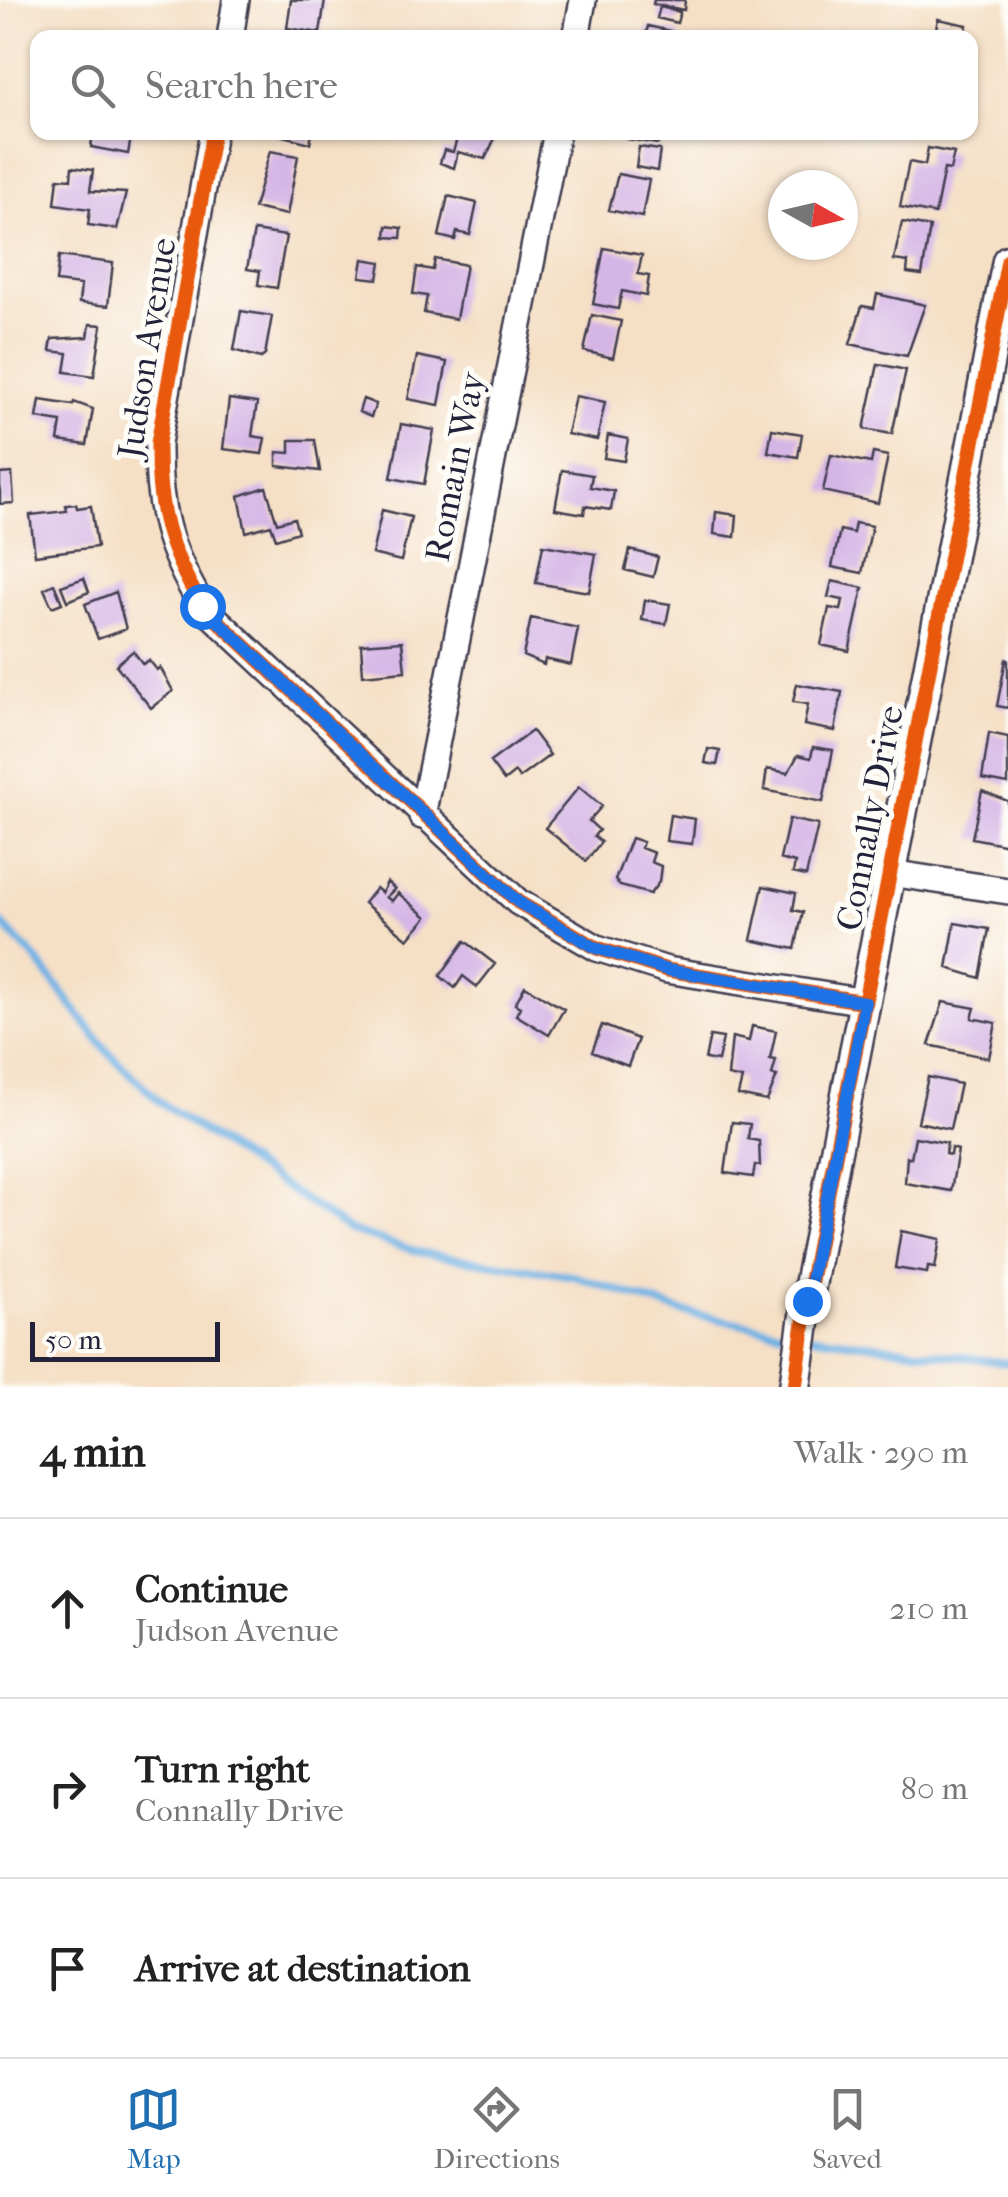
<!DOCTYPE html>
<meta charset="utf-8">
<style>
body{margin:0;font-family:"IM FELL French Canon",serif;background:#f6f6f6;color:#222}
.compass{position:absolute;left:768px;top:170px;width:90px;height:90px;border-radius:50%;background:#fff;box-shadow:0 2px 8px #0004;rotate:98deg}
.scale{position:absolute;left:30px;bottom:25px;width:190px;box-sizing:border-box;padding-left:10px;border:5px solid #22223b;border-top:0;font-size:28px;line-height:35px;white-space:nowrap;color:#22223b;-webkit-text-stroke:8px #fdfcf7;paint-order:stroke}
.stop{position:absolute;width:30px;height:30px;margin:-22px;border:8px solid #1a73e8;border-radius:50%;background:#fff}
.stop.end{background:#1a73e8;border-color:#fff;box-shadow:0 2px 10px #0008}
.list{margin:0;padding:0;list-style:none}
h2{display:flex;justify-content:space-between;align-items:center;height:130px;margin:0;padding:0 40px;font-size:42px}
h2 small{font-size:32px;font-weight:400;color:#767676}
.list li{display:grid;grid-template-columns:65px 1fr auto;gap:30px;align-items:center;box-sizing:border-box;height:180px;padding:0 40px;border-top:2px solid #e0e0e0}
.list b{display:block;font-size:38px;white-space:nowrap}
.list p{margin:0;font-size:32px;white-space:nowrap;color:#767676}
.list em{font-size:32px;font-style:normal;color:#767676}
.icon{flex:none;width:55px;height:55px;fill:none;stroke:currentColor;stroke-width:2;stroke-linecap:round;stroke-linejoin:round}
.map{position:relative;flex:none;width:1008px;height:1387px;overflow:hidden}
.search{position:absolute;background:#fff;box-shadow:0 2px 8px #0004;left:30px;right:30px;top:30px;height:110px;display:flex;align-items:center;gap:25px;box-sizing:border-box;padding:0 35px;border-radius:20px;color:#767676;font-size:38px}
.sheet{height:670px;background:#fff}
nav{display:flex;justify-content:space-around;align-items:center;box-sizing:border-box;height:140px;border-top:2px solid #e0e0e0;background:#fff;font-size:28px;color:#767676}
nav a{display:grid;justify-items:center;gap:5px}
nav .on{color:#1f6fb2}
.map>svg:first-child{display:block}
</style>
<div class="map">
<svg width="1008" height="1387" viewBox="0 0 1008 1387">
<rect width="100%" height="100%" fill="#fdfcf7"/>
<filter id="ink" filterUnits="userSpaceOnUse"><feTurbulence type="fractalNoise" baseFrequency=".01" numOctaves="2"/><feDisplacementMap in="SourceGraphic" scale="20" xChannelSelector="R" yChannelSelector="G"/><feConvolveMatrix kernelMatrix="1 2 1 2 8 2 1 2 1" color-interpolation-filters="sRGB"/></filter>
<filter id="wash" filterUnits="userSpaceOnUse"><feTurbulence type="fractalNoise" baseFrequency=".0048" numOctaves="4" result="noise"/><feDisplacementMap in="SourceGraphic" scale="40" xChannelSelector="R" yChannelSelector="G"/><feGaussianBlur stdDeviation="2.25" result="paint"/><feColorMatrix in="noise" values="0 0 0 0 0 0 0 0 0 0 0 0 0 0 0 0 0 1.4 0 .05"/><feComposite in="paint" operator="in"/></filter>
<g filter="url(#wash)">
<rect width="100%" height="100%" fill="#f5dfc5"/>
<g fill="none" stroke-linecap="round" stroke-linejoin="round">
<path stroke="#6fb1e4" stroke-width="8" d="M0,922L36,959L106,1050L161,1103L350,1231L423,1253L574,1276L683,1312L795,1334
M809,1336L1008,1363"/>
</g>
<g id="blocks">
<path fill="#d5b5e6" d="M291,0H325L320,33L287,28Z
M654,0H685L684,10L653,4Z
M660,7L680,12L677,23L657,18Z
M938,19L967,25L965,38H934Z
M648,26L679,33L678,38H645Z
M93,132H132L128,154L91,147Z
M268,132H312L310,143Z
M459,132H498L485,159L458,152L454,168L440,163L444,150L453,152Z
M628,132H659L658,144L627,139Z
M639,147L660,150L657,171L636,167Z
M928,148L954,153L950,170L944,169L935,214L900,207L909,162L925,165Z
M270,151L298,156L287,215L254,208Z
M72,167L93,170L90,191L126,193L117,229L88,225L90,209L55,204L58,178L71,179Z
M618,174L649,180L642,217L609,210Z
M448,196L477,203L470,235L457,232L455,240L439,236Z
M902,222L930,227L922,275L907,273L908,262L894,260Z
M387,226L402,228L401,238L386,237Z
M254,231L286,236L277,288L258,285L260,271L247,269Z
M604,248L642,255L638,274L649,276L646,296L622,291L618,309L593,304Z
M59,256L113,263L108,306L79,303L81,285L56,282Z
M363,259L381,262L378,279L360,277Z
M435,259L466,265L456,319L424,313L427,296L413,294L417,267L433,270Z
M877,294L925,305L907,356L850,344L862,306L874,308Z
M241,311L272,316L265,355L261,358L234,350Z
M592,315L621,321L613,358L584,351Z
M90,324L102,325L94,376L65,372L68,353L50,351L52,339L88,337Z
M417,356L447,362L439,405L408,399Z
M878,364L906,370L892,434L864,429Z
M575,396L605,402L597,440L567,434Z
M229,399L257,403L252,436L265,438L262,454L223,449Z
M363,399L376,404L371,417L359,412Z
M40,400L73,405L74,402L93,409L87,445L58,441L61,422L37,418Z
M401,424L434,430L424,484L391,478Z
M772,429L802,434L798,457L768,452Z
M608,435L628,439L624,461L604,458Z
M290,440H315L320,471L277,466V452L290,453Z
M873,453L888,456L878,503L823,491L831,455L871,463Z
M562,470L592,475L590,487L614,491L611,510L585,506L584,514L555,509Z
M12,473L14,503L0,504V474Z
M266,487L277,523L294,518L298,532L276,539L271,525L246,532L239,496Z
M76,504L77,508L91,506L97,547L35,555L30,515L67,511L66,505Z
M382,510L411,517L401,561L372,554Z
M716,512L737,515L735,537L714,534Z
M855,523L872,526L862,573L832,567L840,530L853,533Z
M543,545L596,554L589,592L536,583Z
M630,550L658,557L653,577L625,570Z
M84,578L89,592L67,601L61,586Z
M832,581L863,588L849,651L821,645L829,608L841,610L843,600L828,597Z
M54,584L62,603L52,607L44,589Z
M116,592L126,629L98,639L85,604Z
M645,600L670,604L666,624L642,620Z
M531,618L578,628L571,665L545,659L544,665L523,656Z
M402,641L405,671L363,675L361,644Z
M133,651L143,664L149,660L157,670L160,667L173,691L151,708L116,665Z
M1006,659H1008V708L997,706Z
M797,684L842,692L835,731L804,725L808,704L793,702Z
M532,731L550,755L519,778L515,772L504,781L490,762Z
M989,733L1008,737V784L982,779Z
M813,747L833,750L823,802L764,790L767,769L788,773L798,755L811,758Z
M708,749L720,751L717,765L705,763Z
M579,787L602,806L589,821L599,830L594,836L601,842L586,861L545,828Z
M982,791L1008,801V845L972,838Z
M670,815L695,819L692,844L666,841Z
M789,819L818,825L806,876L793,873L795,863L780,859Z
M631,838L643,842L641,848L654,853L651,862L661,866L659,882L650,894L620,886L615,880Z
M387,882L395,889L386,897L392,901L398,893L427,917L408,939L364,903L376,888L382,893Z
M763,886L796,893L793,910L803,912L795,949L751,940Z
M955,923L989,929L980,978L947,968Z
M465,941L495,964L477,987L463,976L455,988L440,976Z
M525,986L564,1009L549,1035L516,1015L520,1007L515,1004Z
M943,1002L975,1008L972,1018L996,1023L989,1058L929,1045Z
M602,1025L638,1039L628,1066L592,1052Z
M752,1026L776,1031L770,1059L776,1060L772,1075L777,1076L767,1101L738,1095L742,1079L728,1076L732,1037L749,1041Z
M710,1036L723,1038L718,1061L705,1059Z
M928,1077L960,1084L950,1129L918,1122Z
M732,1122L750,1124L748,1139L759,1141L760,1166L755,1165L753,1177L725,1173Z
M915,1137L947,1143L945,1154L950,1155L951,1148L958,1150L951,1191L905,1183L907,1157L911,1158Z
M901,1231L940,1239L935,1268L928,1267L927,1273L895,1268Z"/>
</g>
</g>
<g filter="url(#ink)">
<use href="#blocks" fill-opacity="0" stroke="#423e50" stroke-width="2.5"/>
<g fill="none" stroke-linecap="round" stroke-linejoin="round">
<g stroke="#423e50" stroke-width="30">
<path id="minor" d="M230,38L236,0
M576,38L583,0
M213,132L158,443C157,510 168,548 202,606L518,902L597,948L667,970L865,1002
M422,816L557,132
M890,873L1008,891"/>
</g>
<g stroke="#423e50" stroke-width="35">
<path id="tertiary" d="M795,1387L807,1301L1008,261"/>
</g>
<use href="#minor" stroke="#fff" stroke-width="25"/>
<use href="#tertiary" stroke="#fff" stroke-width="30"/>
<g stroke="#fdfcf7" stroke-width="21">
<path id="cycleway" d="M213,132L158,443C157,510 168,548 202,606L518,902L597,948L667,970L865,1002
M795,1387L807,1301L1008,261"/>
</g>
<use href="#cycleway" stroke="#e8590c" stroke-width="15"/>
</g>
</g>
<g fill="none" stroke-linecap="round" stroke-linejoin="round" filter="url(#ink)">
<path stroke="#1a73e8" stroke-width="12" d="M202,606L518,902L596,948L667,970L865,1002L807,1301"/>
</g>
<g text-anchor="middle" dominant-baseline="central" stroke-width="10" stroke-linejoin="round" paint-order="stroke">
<g font-size="35" fill="#22223b" stroke="#fdfcf7">
<text transform="translate(147 348) rotate(-81)">Judson Avenue</text>
<text transform="translate(455 467) rotate(-79)">Romain Way</text>
<text transform="translate(870 818) rotate(-79)">Connally Drive</text>
</g>
</g>
</svg>
<svg class="compass" viewBox="-18 -18 36 36"><path d="M0-13l5 13h-10z" fill="#e53935"/><path d="M0 13l5-13h-10z" fill="#767676"/></svg>
<div class="scale">50 m</div>
<div class="stop" style="left:202px;top:606px"></div>
<div class="stop end" style="left:807px;top:1301px"></div>
<div class="search"><svg class="icon" aria-label="search" viewBox="0 0 24 24"><circle cx="10" cy="10" r="6"/><path d="M15 15l6 6"/></svg>Search here</div>
</div>
<section class="sheet">
<h2>4 min<small>Walk · 290 m</small></h2>
<ul class="list">
<li><svg class="icon" aria-label="ahead" viewBox="0 0 24 24"><path d="M12 20V5M6 11l6-6 6 6"/></svg><div><b>Continue</b><p>Judson Avenue</p></div><em>210 m</em></li>
<li><svg class="icon" aria-label="right" viewBox="0 0 24 24"><path d="M7 20v-9h11M14 6l5 5-5 5"/></svg><div><b>Turn right</b><p>Connally Drive</p></div><em>80 m</em></li>
<li><svg class="icon" aria-label="arrive" viewBox="0 0 24 24"><path d="M6 21V4h12l-3 4 3 4H6"/></svg><div><b>Arrive at destination</b></div></li>
</ul>
</section>
<nav>
<a class="on"><svg class="icon" aria-label="map" viewBox="0 0 24 24"><path d="M3 6l6-2 6 2 6-2v14l-6 2-6-2-6 2zM9 4v14M15 6v14"/></svg>Map</a>
<a><svg class="icon" aria-label="directions" viewBox="0 0 24 24"><path d="M12 3l9 9-9 9-9-9zM9 14v-3h6M13 9l2 2-2 2"/></svg>Directions</a>
<a><svg class="icon" aria-label="saved" viewBox="0 0 24 24"><path d="M7 4h10v16l-5-4-5 4z"/></svg>Saved</a>
</nav>
